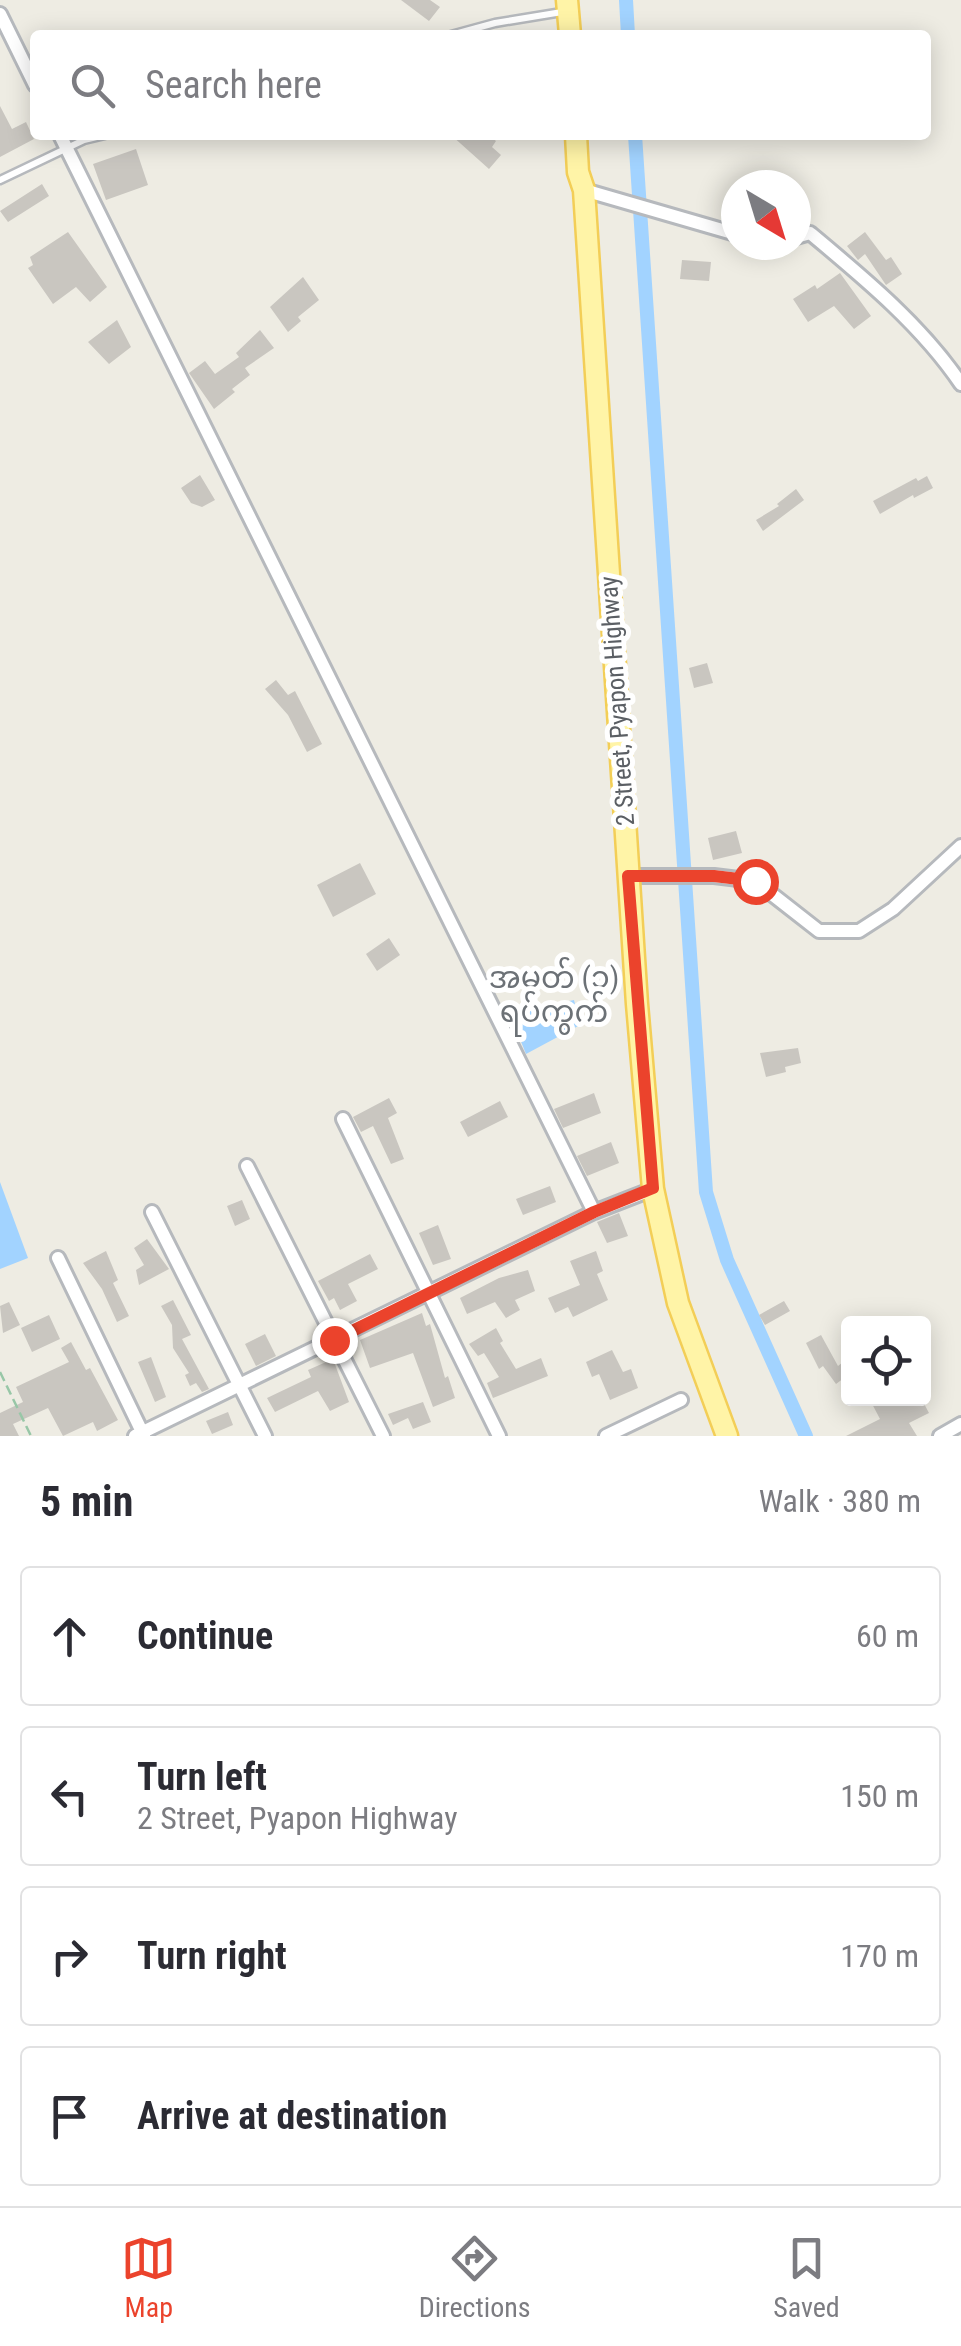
<!DOCTYPE html>
<meta charset="utf-8">
<style>
body{margin:0;font-family:"Roboto Condensed","Noto Sans Myanmar",sans-serif;background:#f2f2f3;color:#2b2b33}
.controls{position:absolute;right:30px;bottom:30px;display:grid;overflow:hidden;border-radius:10px;box-shadow:0 5px 25px #0003}
.controls button{width:90px;height:90px;display:grid;place-items:center;padding:0;border:0;border-bottom:2px solid #e1e1e2;background:#fff;color:#2b2b33;font:50px sans-serif}
.compass{position:absolute;left:721px;top:170px;width:90px;height:90px;border-radius:50%;background:#fff;box-shadow:0 5px 25px #0003;rotate:142deg}
.stop{position:absolute;width:30px;height:30px;margin:-22px;border:8px solid #eb432c;border-radius:50%;background:#fff}
.stop.end{background:#eb432c;border-color:#fff;box-shadow:0 2px 10px #0008}
.list{margin:0;padding:0;list-style:none}
h2{display:flex;justify-content:space-between;align-items:center;height:130px;margin:0;padding:0 40px;font-size:42px}
h2 small{font-size:32px;font-weight:400;color:#7c7c81}
.list li{display:grid;grid-template-columns:65px 1fr auto;gap:30px;align-items:center;box-sizing:border-box;height:140px;margin:0 20px 20px;padding:0 20px;border:2px solid #e1e1e2;border-radius:10px}
.list b{display:block;font-size:38px;white-space:nowrap}
.list p{margin:0;font-size:32px;white-space:nowrap;color:#7c7c81}
.list em{font-size:32px;font-style:normal;color:#7c7c81}
.icon{flex:none;width:55px;height:55px;fill:none;stroke:currentColor;stroke-width:2;stroke-linecap:round;stroke-linejoin:round}
.map{position:relative;flex:none;width:961px;height:1436px;overflow:hidden}
.search{position:absolute;background:#fff;box-shadow:0 5px 25px #0003;left:30px;right:30px;top:30px;height:110px;display:flex;align-items:center;gap:25px;box-sizing:border-box;padding:0 35px;border-radius:10px;color:#7c7c81;font-size:38px}
.sheet{height:770px;background:#fff}
nav{display:flex;justify-content:space-around;align-items:center;box-sizing:border-box;height:140px;border-top:2px solid #e1e1e2;background:#fff;font-size:28px;color:#7c7c81}
nav a{display:grid;justify-items:center;gap:5px}
nav .on{color:#eb432c}
.map>svg:first-child{display:block}
</style>
<div class="map">
<svg width="961" height="1436" viewBox="0 0 961 1436">
<rect width="100%" height="100%" fill="#eeece3"/>
<path fill="#a2d3ff" d="M574,1000L580,1025L526,1054L510,1014Z
M0,1182L28,1258L0,1269Z"/>
<g fill="none" stroke-linecap="round" stroke-linejoin="round">
<path stroke="#a2d3ff" stroke-width="14" d="M626,0L628,35
M635,135L706,1192L727,1260L806,1436"/>
</g>
<path fill="#c9c6c0" d="M401,0H430L440,7L429,21Z
M0,106L12,129L26,122L34,139L0,157Z
M451,135H489L496,141L492,147L501,155L489,169Z
M136,149L148,185L106,200L93,164Z
M42,184L49,196L8,222L0,211Z
M68,232L107,287L90,302L76,287L53,304L28,268L33,265L30,257Z
M865,232L886,260L891,257L902,274L886,285L865,254L858,260L847,246Z
M682,260L711,262L709,281L680,279Z
M840,273L871,316L854,329L834,306L808,322L793,299L815,285L817,289Z
M303,277L319,300L298,317L301,321L288,332L270,307Z
M117,320L131,347L109,364L88,342Z
M260,330L274,348L245,368L250,375L232,389L235,392L214,409L189,373L205,361L215,374L239,357L236,353Z
M200,475L215,500L202,507L191,503L181,488Z
M927,476L933,488L914,498L913,495L880,514L873,501L916,478L918,481Z
M796,489L804,500L763,531L756,520L779,506L777,504Z
M707,663L713,683L694,688L689,668Z
M276,680L288,695L295,691L322,744L307,752L288,715L265,689Z
M736,831L742,853L713,860L708,838Z
M360,863L376,894L333,917L317,885Z
M389,938L400,955L377,971L366,954Z
M798,1048L801,1063L785,1067L786,1072L766,1077L760,1053Z
M594,1093L601,1113L563,1128L554,1109Z
M389,1098L397,1113L388,1118L404,1159L391,1164L373,1126L361,1132L353,1117Z
M500,1101L508,1117L468,1137L460,1122Z
M611,1142L619,1163L587,1176L577,1156Z
M550,1186L556,1202L523,1215L516,1199Z
M242,1200L250,1219L235,1226L227,1206Z
M619,1213L628,1236L607,1243L597,1222Z
M438,1225L451,1259L433,1265L419,1233Z
M147,1239L169,1269L139,1285L136,1270L144,1265L134,1248Z
M106,1251L118,1280L113,1283L129,1316L117,1322L102,1289L83,1263Z
M596,1251L603,1271L597,1274L608,1300L573,1317L568,1307L555,1313L548,1298L580,1285L570,1261Z
M370,1254L378,1269L348,1284L357,1301L340,1310L334,1298L329,1301L318,1281Z
M528,1270L535,1291L515,1300L520,1310L506,1318L495,1302L467,1314L460,1298L499,1278Z
M173,1300L191,1335L182,1339L209,1389L202,1392L196,1383L190,1386L185,1375L189,1373L173,1348L172,1325L161,1306Z
M784,1301L790,1311L765,1325L759,1315Z
M9,1302L20,1325L3,1333L0,1306Z
M422,1313L426,1326L430,1324L445,1378L448,1376L455,1398L433,1407L413,1353L370,1368L360,1340Z
M49,1315L60,1339L32,1352L21,1328Z
M496,1328L503,1341L500,1343L516,1369L541,1358L548,1376L493,1398L487,1383L499,1377L484,1353L478,1356L469,1344Z
M265,1334L276,1356L256,1366L245,1344Z
M821,1335L838,1366L848,1358V1375L836,1384L823,1366L819,1369L806,1343Z
M71,1342L86,1370L90,1368L118,1420L97,1431L93,1422L63,1436L48,1408L13,1424L19,1436H0V1413L23,1402L16,1387L69,1362L61,1348Z
M612,1350L623,1372L631,1369L638,1388L610,1400L599,1374L592,1377L586,1362Z
M151,1357L166,1397L155,1402L138,1362Z
M333,1359L349,1402L330,1411L318,1391L275,1412L267,1398L311,1377L308,1370Z
M869,1398H921L929,1413L909,1423L917,1436H846L880,1419Z
M423,1402L431,1422L413,1429L408,1418L393,1425L388,1414Z
M228,1412L233,1425L212,1434L206,1421Z"/>
<g fill="none" stroke-linecap="round" stroke-linejoin="round">
<g stroke="#b6b9bd" stroke-width="11">
<path id="service" d="M451,35L495,23L562,12
M0,180L84,140L105,135"/>
</g>
<g stroke="#b6b9bd" stroke-width="18">
<path id="minor" d="M0,14L35,85
M60,135L594,1212
M584,190L736,234
M796,237L810,233C864,278 922,326 961,384
M628,876H714L755,881L819,931H859L893,909L961,846
M343,1119L499,1436
M247,1166L383,1436
M152,1212L265,1436
M58,1258L144,1436
M135,1436L594,1212L653,1189
M606,1436L681,1400
M940,1436L961,1424"/>
</g>
<g stroke="#f3ce57" stroke-width="25">
<path id="primary" d="M567,0L570,35
M576,135L578,172L584,190L637,1004L653,1189L678,1303L727,1436"/>
</g>
<path stroke="#98c7a7" stroke-width="2.5" stroke-dasharray="10 5" stroke-linecap="butt" d="M0,1372L31,1436"/>
<use href="#service" stroke="#fff" stroke-width="6"/>
<use href="#minor" stroke="#fff" stroke-width="12"/>
<use href="#primary" stroke="#fff4a7" stroke-width="20"/>
</g>
<g fill="none" stroke-linecap="round" stroke-linejoin="round">
<path stroke="#eb432c" stroke-width="12" d="M334,1340L594,1212L653,1188L628,876H714L755,881"/>
</g>
<g text-anchor="middle" dominant-baseline="central" stroke-width="10" stroke-linejoin="round" paint-order="stroke">
<g font-size="25" fill="#5b5f64" stroke="#fff">
<text transform="translate(617 701) rotate(-94)">2 Street, Pyapon Highway</text>
</g>
<g font-size="30" fill="#6c7176" stroke="#fff">
<text x="554" y="977">အမှတ် (၁)<tspan x="554" dy="34">ရပ်ကွက်</tspan></text>
</g>
</g>
</svg>
<div class="controls">
<button><svg class="icon" aria-label="locate" viewBox="0 0 24 24"><circle cx="12" cy="12" r="6"/><path d="M12 2v4M12 18v4M2 12h4M18 12h4"/></svg></button>
</div>
<svg class="compass" viewBox="-18 -18 36 36"><path d="M0-13l5 13h-10z" fill="#e53935"/><path d="M0 13l5-13h-10z" fill="#7c7c81"/></svg>
<div class="stop" style="left:755px;top:881px"></div>
<div class="stop end" style="left:334px;top:1340px"></div>
<div class="search"><svg class="icon" aria-label="search" viewBox="0 0 24 24"><circle cx="10" cy="10" r="6"/><path d="M15 15l6 6"/></svg>Search here</div>
</div>
<section class="sheet">
<h2>5 min<small>Walk · 380 m</small></h2>
<ul class="list">
<li><svg class="icon" aria-label="ahead" viewBox="0 0 24 24"><path d="M12 20V5M6 11l6-6 6 6"/></svg><div><b>Continue</b></div><em>60 m</em></li>
<li><svg class="icon" aria-label="left" viewBox="0 0 24 24"><path d="M17 20v-9H6M10 6l-5 5 5 5"/></svg><div><b>Turn left</b><p>2 Street, Pyapon Highway</p></div><em>150 m</em></li>
<li><svg class="icon" aria-label="right" viewBox="0 0 24 24"><path d="M7 20v-9h11M14 6l5 5-5 5"/></svg><div><b>Turn right</b></div><em>170 m</em></li>
<li><svg class="icon" aria-label="arrive" viewBox="0 0 24 24"><path d="M6 21V4h12l-3 4 3 4H6"/></svg><div><b>Arrive at destination</b></div></li>
</ul>
</section>
<nav>
<a class="on"><svg class="icon" aria-label="map" viewBox="0 0 24 24"><path d="M3 6l6-2 6 2 6-2v14l-6 2-6-2-6 2zM9 4v14M15 6v14"/></svg>Map</a>
<a><svg class="icon" aria-label="directions" viewBox="0 0 24 24"><path d="M12 3l9 9-9 9-9-9zM9 14v-3h6M13 9l2 2-2 2"/></svg>Directions</a>
<a><svg class="icon" aria-label="saved" viewBox="0 0 24 24"><path d="M7 4h10v16l-5-4-5 4z"/></svg>Saved</a>
</nav>
